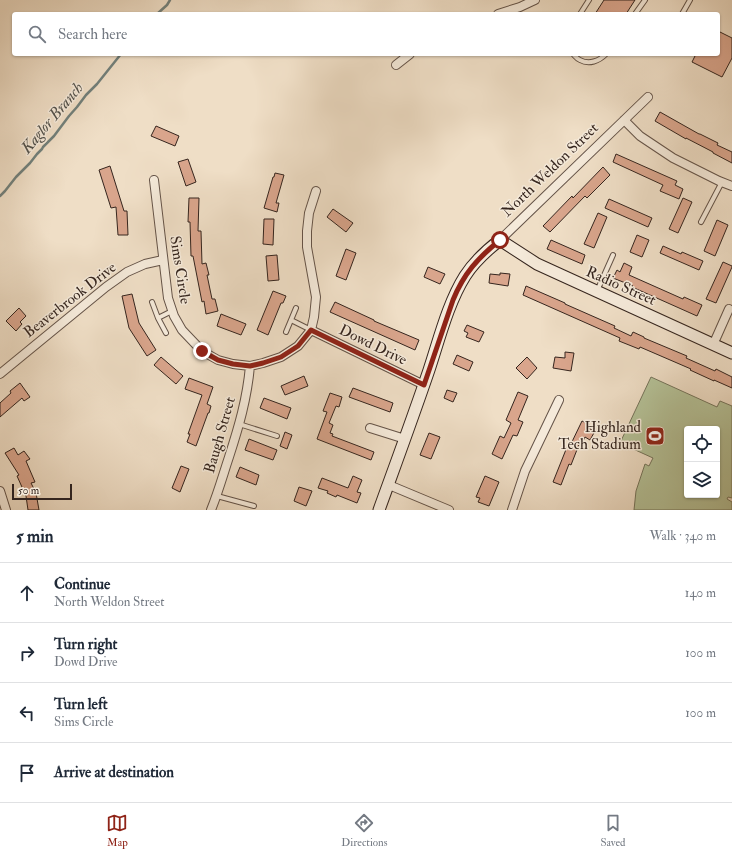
<!DOCTYPE html>
<meta charset="utf-8">
<style>
body{margin:0;font-family:"IM FELL Double Pica",serif;background:#f6f6f7;color:#1f2937}
.controls{position:absolute;right:12px;bottom:12px;display:grid;overflow:hidden;border-radius:4px;box-shadow:0 1px 3px #0004}
.controls button{width:36px;height:36px;display:grid;place-items:center;padding:0;border:0;border-bottom:1px solid #e0e1e3;background:#fff;color:#1f2937;font:20px sans-serif}
.scale{position:absolute;left:12px;bottom:10px;width:60px;box-sizing:border-box;padding-left:4px;border:2px solid #35251e;border-top:0;font-size:11px;line-height:14px;white-space:nowrap;color:#35251e;-webkit-text-stroke:3px #f5eada;paint-order:stroke}
.stop{position:absolute;width:12px;height:12px;margin:-9px;border:3px solid #8f2418;border-radius:50%;background:#fff}
.stop.end{background:#8f2418;border-color:#fff;box-shadow:0 1px 4px #0008}
.list{margin:0;padding:0;list-style:none}
h2{display:flex;justify-content:space-between;align-items:center;height:52px;margin:0;padding:0 16px;font-size:17px}
h2 small{font-size:13px;font-weight:400;color:#747a83}
.list li{display:grid;grid-template-columns:26px 1fr auto;gap:12px;align-items:center;box-sizing:border-box;height:60px;padding:0 16px;border-top:1px solid #e0e1e3}
.list b{display:block;font-size:15px;white-space:nowrap}
.list p{margin:0;font-size:13px;white-space:nowrap;color:#747a83}
.list em{font-size:13px;font-style:normal;color:#747a83}
.icon{flex:none;width:22px;height:22px;fill:none;stroke:currentColor;stroke-width:2;stroke-linecap:round;stroke-linejoin:round}
.map{position:relative;flex:none;width:732px;height:510px;overflow:hidden}
.search{position:absolute;background:#fff;box-shadow:0 1px 3px #0004;left:12px;right:12px;top:12px;height:44px;display:flex;align-items:center;gap:10px;box-sizing:border-box;padding:0 14px;border-radius:4px;color:#747a83;font-size:15px}
.sheet{height:292px;background:#fff}
nav{display:flex;justify-content:space-around;align-items:center;box-sizing:border-box;height:56px;border-top:1px solid #e0e1e3;background:#fff;font-size:11px;color:#747a83}
nav a{display:grid;justify-items:center;gap:2px}
nav .on{color:#8f2418}
.map>svg:first-child{display:block}
</style>
<div class="map">
<svg width="732" height="510" viewBox="0 0 732 510">
<rect width="100%" height="100%" fill="#efdec6"/>
<filter id="stains"><feTurbulence type="fractalNoise" baseFrequency=".005" numOctaves="4"/><feColorMatrix values="0 0 0 0 .2 0 0 0 0 .09 0 0 0 0 .02 0 0 0 .5 -.17"/></filter>
<radialGradient id="worn" r=".72"><stop offset=".6" stop-color="#630" stop-opacity="0"/><stop offset="1" stop-color="#630" stop-opacity=".3"/></radialGradient>
<path fill="#b5c298" stroke="#75745b" fill-rule="evenodd" d="M651,377L717,407L720,401L732,406V498L728,497L727,499L732,502V510H634L636,491L645,464L649,466L653,458L620,443ZM687,429H717V495H687Z"/>
<g fill="none" stroke-linecap="round" stroke-linejoin="round">
<path stroke="#72807b" stroke-width="2.5" d="M157,14L167,5L170,0
M0,196L5,191L16,177L30,163L37,154L42,149L43,147L54,136L69,116L77,107L86,95L97,84L121,54"/>
</g>
<path fill="#d9a58c" stroke="#35251e" d="M604,0H635L626,14H595Z
M718,31L732,38V58L722,77L692,62L696,54H718Z
M660,112L699,134H700L718,143L717,145L732,152V163L713,153V152L686,138V139L655,121Z
M156,126L179,136L175,146L151,136Z
M616,154L677,181L675,185L683,189L679,199L660,191L663,185L613,162Z
M188,159L196,182L186,186L178,162Z
M110,166L124,211H127L128,235H118L116,207L111,208L99,170Z
M603,167L610,175L587,198L585,196L550,232L543,226L572,196L573,198Z
M275,173L284,175L276,203H279L277,212L264,208L273,177H274Z
M189,198H199L198,231H201L202,264L206,263L209,275H207L212,299H215L218,311L206,314L204,301L202,302L193,256H191L190,222H188Z
M683,198L692,202L678,233L669,229Z
M609,199L652,218L648,227L605,208Z
M333,209L353,223L346,232L327,217Z
M598,213L607,217L594,248L584,244Z
M264,219H274L273,245L263,244Z
M717,220L728,225L715,256L704,251Z
M637,235L649,240L642,257L630,252Z
M551,240L585,255L582,264L547,249Z
M663,246L681,254L682,252L703,261L699,270L660,253Z
M346,249L356,253L346,280L336,276Z
M277,255L279,280L268,281L266,256Z
M723,262L732,266V267L716,303L706,299Z
M624,263L632,267L629,275L683,299L684,297L702,305L697,316L632,287L633,286L613,278L617,270L620,272Z
M428,267L445,274L440,284L424,277Z
M500,273L510,274L508,286L489,283L490,274L500,275Z
M526,286L565,303V304L615,326L614,328L631,336L633,332L644,337V338L687,356L686,358L715,371L716,369L732,377V388L714,380V381L690,370L691,369L640,347L639,349L619,341L620,338L523,295Z
M273,291L286,296L283,303H281L268,335L257,330Z
M132,294L139,323L156,350L147,356L129,328L122,296Z
M335,302L374,320V321L419,340L415,350L330,312Z
M19,308L26,316L20,322L22,324L16,331L6,321Z
M221,314L246,324L241,335L217,326Z
M467,325L484,332L479,342L466,337L468,333L464,331Z
M565,352L574,353L571,371L553,368L555,357L565,358Z
M457,355L473,362L469,371L453,364Z
M161,357L183,376L176,384L154,365Z
M527,357L537,368L527,379L516,368Z
M304,376L308,386L285,395L281,386Z
M189,378L213,387L207,404L211,406L209,413H208L196,446L187,442L190,434H188L202,395L185,389Z
M20,383L30,397L24,401L22,398L0,417V403L11,393L10,391Z
M353,388L393,403L390,412L349,397Z
M447,390L457,393L453,402L444,398Z
M518,392L528,396L518,420L523,422L517,436L513,435L502,459L492,454L500,436L504,438L511,423L506,420Z
M330,393L342,397L339,407L336,406L329,423L333,425L330,433L333,434L332,436L374,452L371,460L317,439L327,412L323,411Z
M264,398L291,408L287,419L260,408Z
M582,421L590,425L588,428L595,431L590,440L585,437L582,443L580,442L571,465L569,464L561,485L553,482L567,447L569,448Z
M285,432L292,435L287,449L280,446Z
M429,433L440,437L431,459L420,455Z
M249,439L277,450L273,460L245,450Z
M14,448L18,455L24,451L30,459L26,461L35,482L31,483L36,493L39,510H28L26,496L17,476L19,475L5,453Z
M181,466L189,469L180,492L172,488Z
M240,467L259,475L256,485L236,477Z
M353,476L362,480L357,492L361,493L357,503L337,495L336,497L327,493L328,491L318,488L322,478L348,488Z
M485,476L499,482L489,506L478,502L480,498L476,497Z
M299,487L312,491L306,506L294,501Z"/>
<g fill="none" stroke-linecap="round" stroke-linejoin="round">
<g stroke="#645348" stroke-width="6">
<path id="lane" d="M580,14L589,0
M635,14L645,0
M682,14L690,0
M573,54C575,56 577,59 580,60C589,65 599,61 606,54
M701,222L722,182
M597,291L613,255
M152,302L158,318L172,311
M158,318L166,333
M291,320L311,330
M286,332L296,308
M239,424L277,436
M217,496L254,506"/>
</g>
<g stroke="#645348" stroke-width="10">
<path id="street" d="M498,14L520,7L535,0
M396,65L410,54
M624,120L640,136L673,158L719,181L732,186
M154,180L168,298L174,316L182,330L202,351L218,360L233,364L250,366L263,363L281,357L298,346L311,330L314,317L316,297L307,247V231L309,213L316,191
M500,240L648,97
M311,330L424,385
M713,345L729,309
M0,374L106,287L127,272L145,264L163,260
M370,428L405,439
M389,485L449,510
M0,491L6,510
M211,510C218,493 223,475 229,457C239,426 247,399 250,366
M512,510L525,471L559,400"/>
</g>
<g stroke="#35251e" stroke-width="13">
<path id="secondary" d="M379,510C396,463 413,417 429,370C439,340 448,303 465,276C474,262 487,250 500,240L537,264L732,353"/>
</g>
<use href="#lane" stroke="#f5eada" stroke-width="4"/>
<use href="#street" stroke="#f5eada" stroke-width="8"/>
<use href="#secondary" stroke="#f5eada" stroke-width="11"/>
</g>
<g fill="none" stroke-linecap="round" stroke-linejoin="round">
<path stroke="#8f2418" stroke-width="5" d="M202,351L218,360L233,364L250,366L263,363L281,357L298,346L311,330L424,385L453,300C464,273 478,258 500,240"/>
</g>
<defs>
<g id="stadium-square" transform="scale(1)"><rect x="-9" y="-9" width="18" height="18" rx="4" fill="#8f2418" stroke="#f5eada"/><path d="M0-5a6.5 5 0 1 0 0 10a6.5 5 0 1 0 0-10ZM-3.5-1.8h7v3.6h-7Z" fill="#fff"/></g>
</defs>
<g fill-rule="evenodd">
<use href="#stadium-square" x="655" y="436"/>
</g>
<g text-anchor="middle" dominant-baseline="central" stroke-width="3" stroke-linejoin="round" paint-order="stroke">
<g font-size="15" fill="#35251e" stroke="#f5eada">
<text transform="translate(550 170) rotate(-44)">North Weldon Street</text>
<text transform="translate(180 270) rotate(81)">Sims Circle</text>
<text transform="translate(621 286) rotate(24)">Radio Street</text>
<text transform="translate(70 300) rotate(-38)">Beaverbrook Drive</text>
<text transform="translate(373 345) rotate(26)">Dowd Drive</text>
<text transform="translate(220 435) rotate(-74)">Baugh Street</text>
</g>
<g font-size="15" fill="#35251e" stroke="#f5eada" text-anchor="end">
<text x="641" y="427">Highland<tspan x="641" dy="17">Tech Stadium</tspan></text>
</g>
<g font-size="16" font-style="italic" fill="#53524c" stroke="#f5eada">
<text transform="translate(52 118) rotate(-50)">Kaglor Branch</text>
</g>
</g>
<rect width="100%" height="100%" filter="url(#stains)"/>
<rect width="100%" height="100%" fill="url(#worn)"/>
</svg>
<div class="controls">
<button><svg class="icon" aria-label="locate" viewBox="0 0 24 24"><circle cx="12" cy="12" r="6"/><path d="M12 2v4M12 18v4M2 12h4M18 12h4"/></svg></button>
<button><svg class="icon" aria-label="layers" viewBox="0 0 24 24"><path d="M12 4l9 5-9 5-9-5zM3 14l9 5 9-5"/></svg></button>
</div>
<div class="scale">50 m</div>
<div class="stop" style="left:500px;top:240px"></div>
<div class="stop end" style="left:202px;top:351px"></div>
<div class="search"><svg class="icon" aria-label="search" viewBox="0 0 24 24"><circle cx="10" cy="10" r="6"/><path d="M15 15l6 6"/></svg>Search here</div>
</div>
<section class="sheet">
<h2>5 min<small>Walk · 340 m</small></h2>
<ul class="list">
<li><svg class="icon" aria-label="ahead" viewBox="0 0 24 24"><path d="M12 20V5M6 11l6-6 6 6"/></svg><div><b>Continue</b><p>North Weldon Street</p></div><em>140 m</em></li>
<li><svg class="icon" aria-label="right" viewBox="0 0 24 24"><path d="M7 20v-9h11M14 6l5 5-5 5"/></svg><div><b>Turn right</b><p>Dowd Drive</p></div><em>100 m</em></li>
<li><svg class="icon" aria-label="left" viewBox="0 0 24 24"><path d="M17 20v-9H6M10 6l-5 5 5 5"/></svg><div><b>Turn left</b><p>Sims Circle</p></div><em>100 m</em></li>
<li><svg class="icon" aria-label="arrive" viewBox="0 0 24 24"><path d="M6 21V4h12l-3 4 3 4H6"/></svg><div><b>Arrive at destination</b></div></li>
</ul>
</section>
<nav>
<a class="on"><svg class="icon" aria-label="map" viewBox="0 0 24 24"><path d="M3 6l6-2 6 2 6-2v14l-6 2-6-2-6 2zM9 4v14M15 6v14"/></svg>Map</a>
<a><svg class="icon" aria-label="directions" viewBox="0 0 24 24"><path d="M12 3l9 9-9 9-9-9zM9 14v-3h6M13 9l2 2-2 2"/></svg>Directions</a>
<a><svg class="icon" aria-label="saved" viewBox="0 0 24 24"><path d="M7 4h10v16l-5-4-5 4z"/></svg>Saved</a>
</nav>
